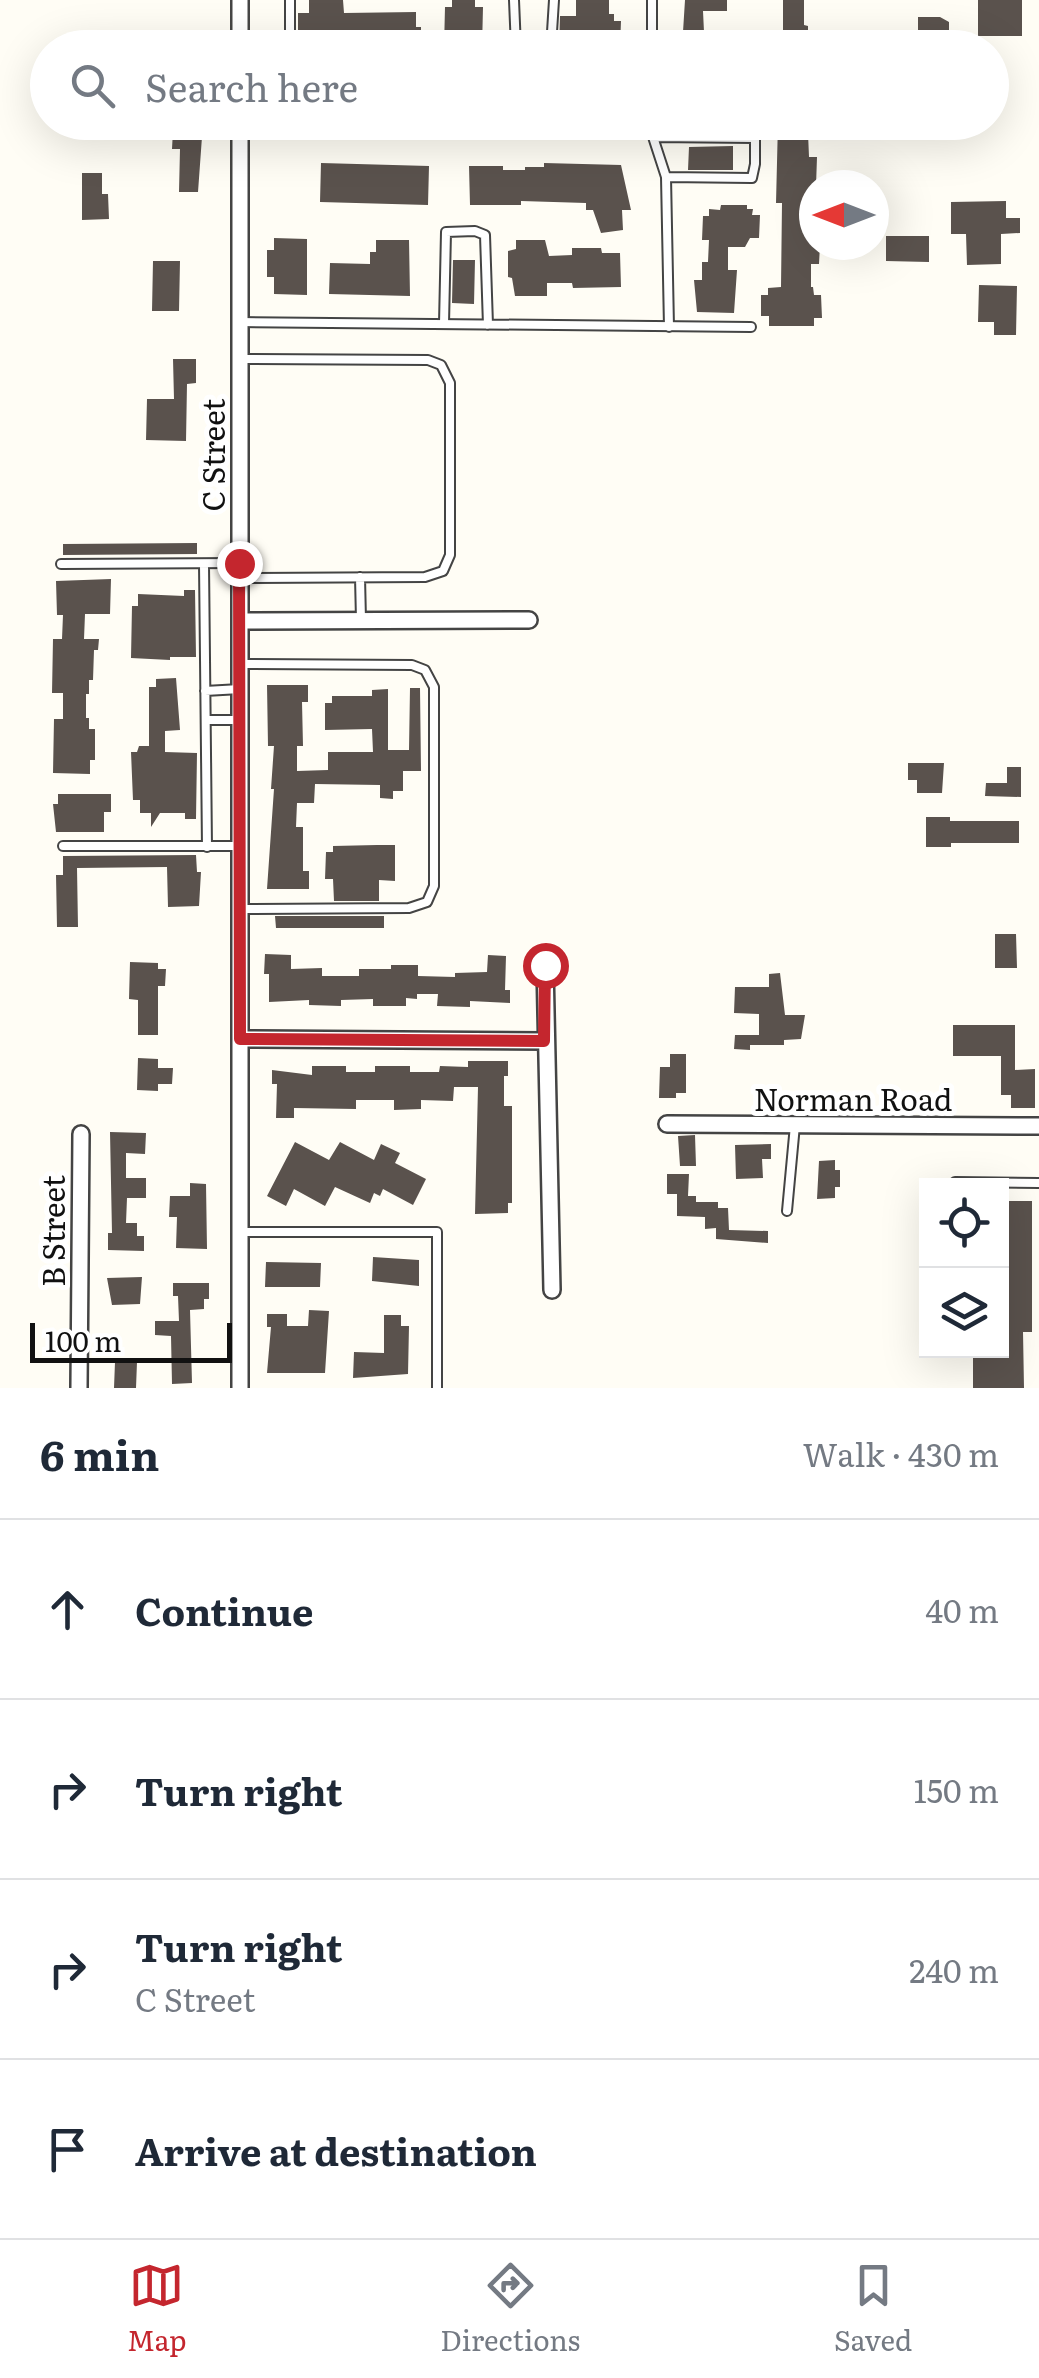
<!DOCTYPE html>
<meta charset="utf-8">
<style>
body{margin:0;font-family:Literata,serif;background:#f6f6f7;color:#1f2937}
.controls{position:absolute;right:30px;bottom:30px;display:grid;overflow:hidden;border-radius:0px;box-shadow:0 10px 40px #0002}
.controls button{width:90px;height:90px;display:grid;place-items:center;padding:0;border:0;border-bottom:2px solid #e0e1e3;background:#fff;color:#1f2937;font:50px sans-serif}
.compass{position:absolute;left:799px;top:170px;width:90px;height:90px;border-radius:50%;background:#fff;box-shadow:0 10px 40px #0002;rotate:270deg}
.scale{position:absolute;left:30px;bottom:25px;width:202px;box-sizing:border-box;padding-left:10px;border:5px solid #111;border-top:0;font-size:28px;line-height:35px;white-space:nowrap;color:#111;-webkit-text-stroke:8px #fff;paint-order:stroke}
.stop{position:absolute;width:30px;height:30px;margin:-22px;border:8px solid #c4262e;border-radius:50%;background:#fff}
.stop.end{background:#c4262e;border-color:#fff;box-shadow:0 2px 10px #0008}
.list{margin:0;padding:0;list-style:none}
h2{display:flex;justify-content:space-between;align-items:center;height:130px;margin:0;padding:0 40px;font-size:42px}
h2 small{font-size:32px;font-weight:400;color:#747a83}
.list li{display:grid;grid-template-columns:65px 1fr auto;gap:30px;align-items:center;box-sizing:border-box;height:180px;padding:0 40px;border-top:2px solid #e0e1e3}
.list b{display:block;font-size:38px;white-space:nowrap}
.list p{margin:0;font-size:32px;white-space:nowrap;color:#747a83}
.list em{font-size:32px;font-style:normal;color:#747a83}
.icon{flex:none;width:55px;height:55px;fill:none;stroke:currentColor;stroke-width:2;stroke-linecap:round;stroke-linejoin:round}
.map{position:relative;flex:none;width:1039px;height:1388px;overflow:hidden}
.search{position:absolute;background:#fff;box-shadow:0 10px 40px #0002;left:30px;right:30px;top:30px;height:110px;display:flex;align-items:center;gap:25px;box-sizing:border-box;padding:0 35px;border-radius:55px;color:#747a83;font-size:38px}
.sheet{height:850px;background:#fff}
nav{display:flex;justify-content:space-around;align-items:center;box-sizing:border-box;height:140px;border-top:2px solid #e0e1e3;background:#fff;font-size:28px;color:#747a83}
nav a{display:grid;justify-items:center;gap:5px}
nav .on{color:#c4262e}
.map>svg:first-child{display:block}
</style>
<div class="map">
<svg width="1039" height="1388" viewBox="0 0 1039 1388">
<rect width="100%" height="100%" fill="#fffdf5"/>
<path fill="#5a524d" d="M309,0H343L344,13L416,12V27H421V39H414V48H308V35H298V13H309Z
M452,0H475V7H483L482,48H444L445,7H452Z
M576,0H609V14H614V21H621L620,48H559L560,16H576Z
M685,0H727V11H703L704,32H718V48H682Z
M783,0H804V25L808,26V32H816L815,48H783Z
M978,0H1022V36H978Z
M918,17H940L949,22V48H918Z
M366,122H448L447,137L365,135Z
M477,122H623V133H617V139L480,136Z
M778,122H817V133H808L809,157H817L814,245H820L819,264H811V287H813L814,295H821L822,318H814V326H769V316H761V295H768V288L781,287L782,203H776Z
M185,123H203L198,192H179L180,149H172L173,130H185Z
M733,146V170H688L689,147Z
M321,163L429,166L428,205L320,202Z
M544,163L621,165L631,210H622L623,230L601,233L593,210H586V203L521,201V205H470L469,166H503V170H525V167H544Z
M82,173H102V194H108L109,219L82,220Z
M1006,201V218H1020V233L1001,234V264L967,265L966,234H951V202Z
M721,205H747V209H753L752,215H760L759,238H750L745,247H728V270H737L734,313L697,312L694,280H702V262H708L709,240H702L703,216H709V209L720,210Z
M886,236H929V262L886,261Z
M274,238L307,239V295L274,294V277H267V250H274Z
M376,240H409L410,296L329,294L330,263L370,264V252H376Z
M516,240H545L549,256L572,255V248H601L602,253H620L621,287L573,288L572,283H547V296H515L512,278L508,277V251L516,249Z
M453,260H475L474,304L452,303Z
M153,261H180L179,311H152Z
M979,285L1017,286L1016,335H994V322H978Z
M173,359H196V383L187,384L186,441L146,440L147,399H174Z
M197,543V554L63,555V544Z
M111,579L110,614H85L84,639H99L98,650H94L93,680H89V694H86V718H89V729H95V760H90V774L53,773L54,719H63V693H52L53,639H62L63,615H57L56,581Z
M184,590H195L196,657H170V660L131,658L132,606H138V594L184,596Z
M176,678L180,730L165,731V752L197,753L196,819H185V813H160L151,827V813H140V800H133L131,752H137L139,746H149V687H156V679Z
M267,685H308V702H302L303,746H297V771L328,770V752H373L372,729L325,730V703H332V696H372V690L388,689V750H409L410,688H420L421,771H403V791H393V799L380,798V785L315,784L314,803H297L296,827H303V871H309V889H267L274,789H271L274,746H268Z
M908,763H944L942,793H917V780H908Z
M1007,767H1021V797L985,796L986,783H1007Z
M58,794H111V812H104V832H56L53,804H58Z
M926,817H950V821H1019V843H951V847H926Z
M377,845H395V881L379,880V901H334L333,879H325L326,852H333V846Z
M196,855L197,872H201L199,906L168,907L167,867L77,868L78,927H57L56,875H63V856Z
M275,916H384V928H276Z
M995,934H1016L1017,968H995Z
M265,954L291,955V969L322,968V976H359V969H391V965H418V976L455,977V973L487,972L488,955L506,956L505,990H510V1003L470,1001V1007L437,1006L438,994H417V999L406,998V1006H373V999L341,1000V1006L309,1005V1000L269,1002V974H264Z
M130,962L158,963V969H166L165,986H158V1035H138V1000L129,999Z
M780,973L785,1015H805L801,1039L784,1040V1045H750V1050L734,1049L735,1035H759V1014L734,1013L735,987H769V974Z
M953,1025H1015V1070L1035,1069V1108H1011V1095H1001V1056H953Z
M670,1054H686V1093H676V1098H659L660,1067H670Z
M138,1058L158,1059V1068H173L172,1084H158V1091L137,1090Z
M468,1061H508V1076H504V1106H512V1203H508V1213L475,1214L478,1087H454L453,1101L421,1100V1109L394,1110V1100H356V1109L294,1108V1118H276L277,1084H272V1070L312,1075V1066H346V1072H375V1066H410V1072H439L440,1066L468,1067Z
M110,1132L146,1133L145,1154L126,1153V1178H146V1198H127L126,1223H137V1236H144V1251L108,1250V1233H112Z
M695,1135L696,1166H680L678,1136Z
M295,1142L329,1160L340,1142L374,1160L381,1144L400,1153L395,1163L426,1179L413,1205L383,1189L380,1196L374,1193L370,1203L335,1187L325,1206L294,1189L286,1206L267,1196Z
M771,1144V1159H762L763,1178L736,1179L735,1145Z
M835,1160V1170H840V1187H835V1198L817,1199L819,1161Z
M667,1174H689L688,1196H696V1202H718V1208H728L729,1230L768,1231V1243L716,1239V1228L705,1229V1217L677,1216V1194H667Z
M190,1183L206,1184L207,1249L176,1248L177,1217H169L170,1196H190Z
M1002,1201H1032V1332H1023L1024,1388H973V1350H1002Z
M373,1257L419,1260V1286L372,1281Z
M266,1262L321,1263L320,1287H265Z
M142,1277L140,1304L112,1305L107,1278Z
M173,1283H209V1299H204V1309L190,1310L192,1383L172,1384L171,1336L155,1335V1321H179L178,1296H173Z
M309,1310L329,1311L325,1373H267L271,1327H267V1314H287V1326H308Z
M384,1315H401V1326H409L408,1374L353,1378L354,1352L384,1353Z
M115,1362H137L136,1388H114Z"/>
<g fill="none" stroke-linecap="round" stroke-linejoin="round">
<g stroke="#444" stroke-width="12">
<path id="lane" d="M290,0V48
M514,0L516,48
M652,0V48
M551,48L554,0
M653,122V137L666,177L669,327
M240,125L283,122
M653,137L755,138
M666,177L752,178L755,164V122
M240,322L751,327
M444,324L446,232L475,231L485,235L488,325
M61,564L239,563
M204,564L207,847
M360,577L361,620
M240,578L425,577L443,571L450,555V383L441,365L428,360L241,359
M205,691L240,689
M206,720H240
M63,846H240
M240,909L409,908L427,902L434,886V687L425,670L412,665L241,664
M955,1186V1182L1039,1183
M787,1211L795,1125
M240,1232H437V1388"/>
</g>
<g stroke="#444" stroke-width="20">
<path id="street" d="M240,0V48
M240,122V1388
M240,621L529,620
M545,965L552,1290
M240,1039L545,1041
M667,1124L1039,1126
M79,1388L81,1134"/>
</g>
<use href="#lane" stroke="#fff" stroke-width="8"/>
<use href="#street" stroke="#fff" stroke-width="15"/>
</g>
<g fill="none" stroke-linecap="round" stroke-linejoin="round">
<path stroke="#c4262e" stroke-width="12" d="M239,563L240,1039L544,1041L545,965"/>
</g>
<g text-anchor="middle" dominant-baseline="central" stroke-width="10" stroke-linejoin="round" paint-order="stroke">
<g font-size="30" fill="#111" stroke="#fff">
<text transform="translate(212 455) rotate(-90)">C Street</text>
<text x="853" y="1098">Norman Road</text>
<text transform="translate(52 1231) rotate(-90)">B Street</text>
</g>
</g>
</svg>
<div class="controls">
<button><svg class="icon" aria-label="locate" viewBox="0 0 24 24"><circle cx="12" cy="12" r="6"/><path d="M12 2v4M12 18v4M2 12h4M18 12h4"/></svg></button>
<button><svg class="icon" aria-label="layers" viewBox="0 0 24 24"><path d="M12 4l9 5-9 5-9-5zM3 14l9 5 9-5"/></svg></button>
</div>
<svg class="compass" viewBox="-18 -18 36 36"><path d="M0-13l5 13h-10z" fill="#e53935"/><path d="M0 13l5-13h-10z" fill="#747a83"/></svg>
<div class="scale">100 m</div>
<div class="stop" style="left:545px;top:965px"></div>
<div class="stop end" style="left:239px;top:563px"></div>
<div class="search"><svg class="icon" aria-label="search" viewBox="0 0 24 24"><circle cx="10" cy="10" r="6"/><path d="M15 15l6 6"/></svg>Search here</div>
</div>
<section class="sheet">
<h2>6 min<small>Walk · 430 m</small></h2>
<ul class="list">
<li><svg class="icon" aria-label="ahead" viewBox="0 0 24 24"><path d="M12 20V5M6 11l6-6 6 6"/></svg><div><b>Continue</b></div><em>40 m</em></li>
<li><svg class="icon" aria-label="right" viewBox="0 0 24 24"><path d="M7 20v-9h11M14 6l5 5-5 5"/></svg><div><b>Turn right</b></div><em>150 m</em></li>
<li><svg class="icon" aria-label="right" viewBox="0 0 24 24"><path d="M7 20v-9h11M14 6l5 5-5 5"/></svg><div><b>Turn right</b><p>C Street</p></div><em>240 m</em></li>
<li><svg class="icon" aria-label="arrive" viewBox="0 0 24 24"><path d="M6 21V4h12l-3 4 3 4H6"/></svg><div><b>Arrive at destination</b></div></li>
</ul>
</section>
<nav>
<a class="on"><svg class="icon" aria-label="map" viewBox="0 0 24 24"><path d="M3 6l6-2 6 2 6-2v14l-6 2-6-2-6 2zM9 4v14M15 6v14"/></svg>Map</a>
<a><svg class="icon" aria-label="directions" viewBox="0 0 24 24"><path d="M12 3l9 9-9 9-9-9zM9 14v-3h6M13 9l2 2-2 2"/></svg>Directions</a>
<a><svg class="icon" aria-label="saved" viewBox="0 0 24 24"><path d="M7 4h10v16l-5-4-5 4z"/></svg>Saved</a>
</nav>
